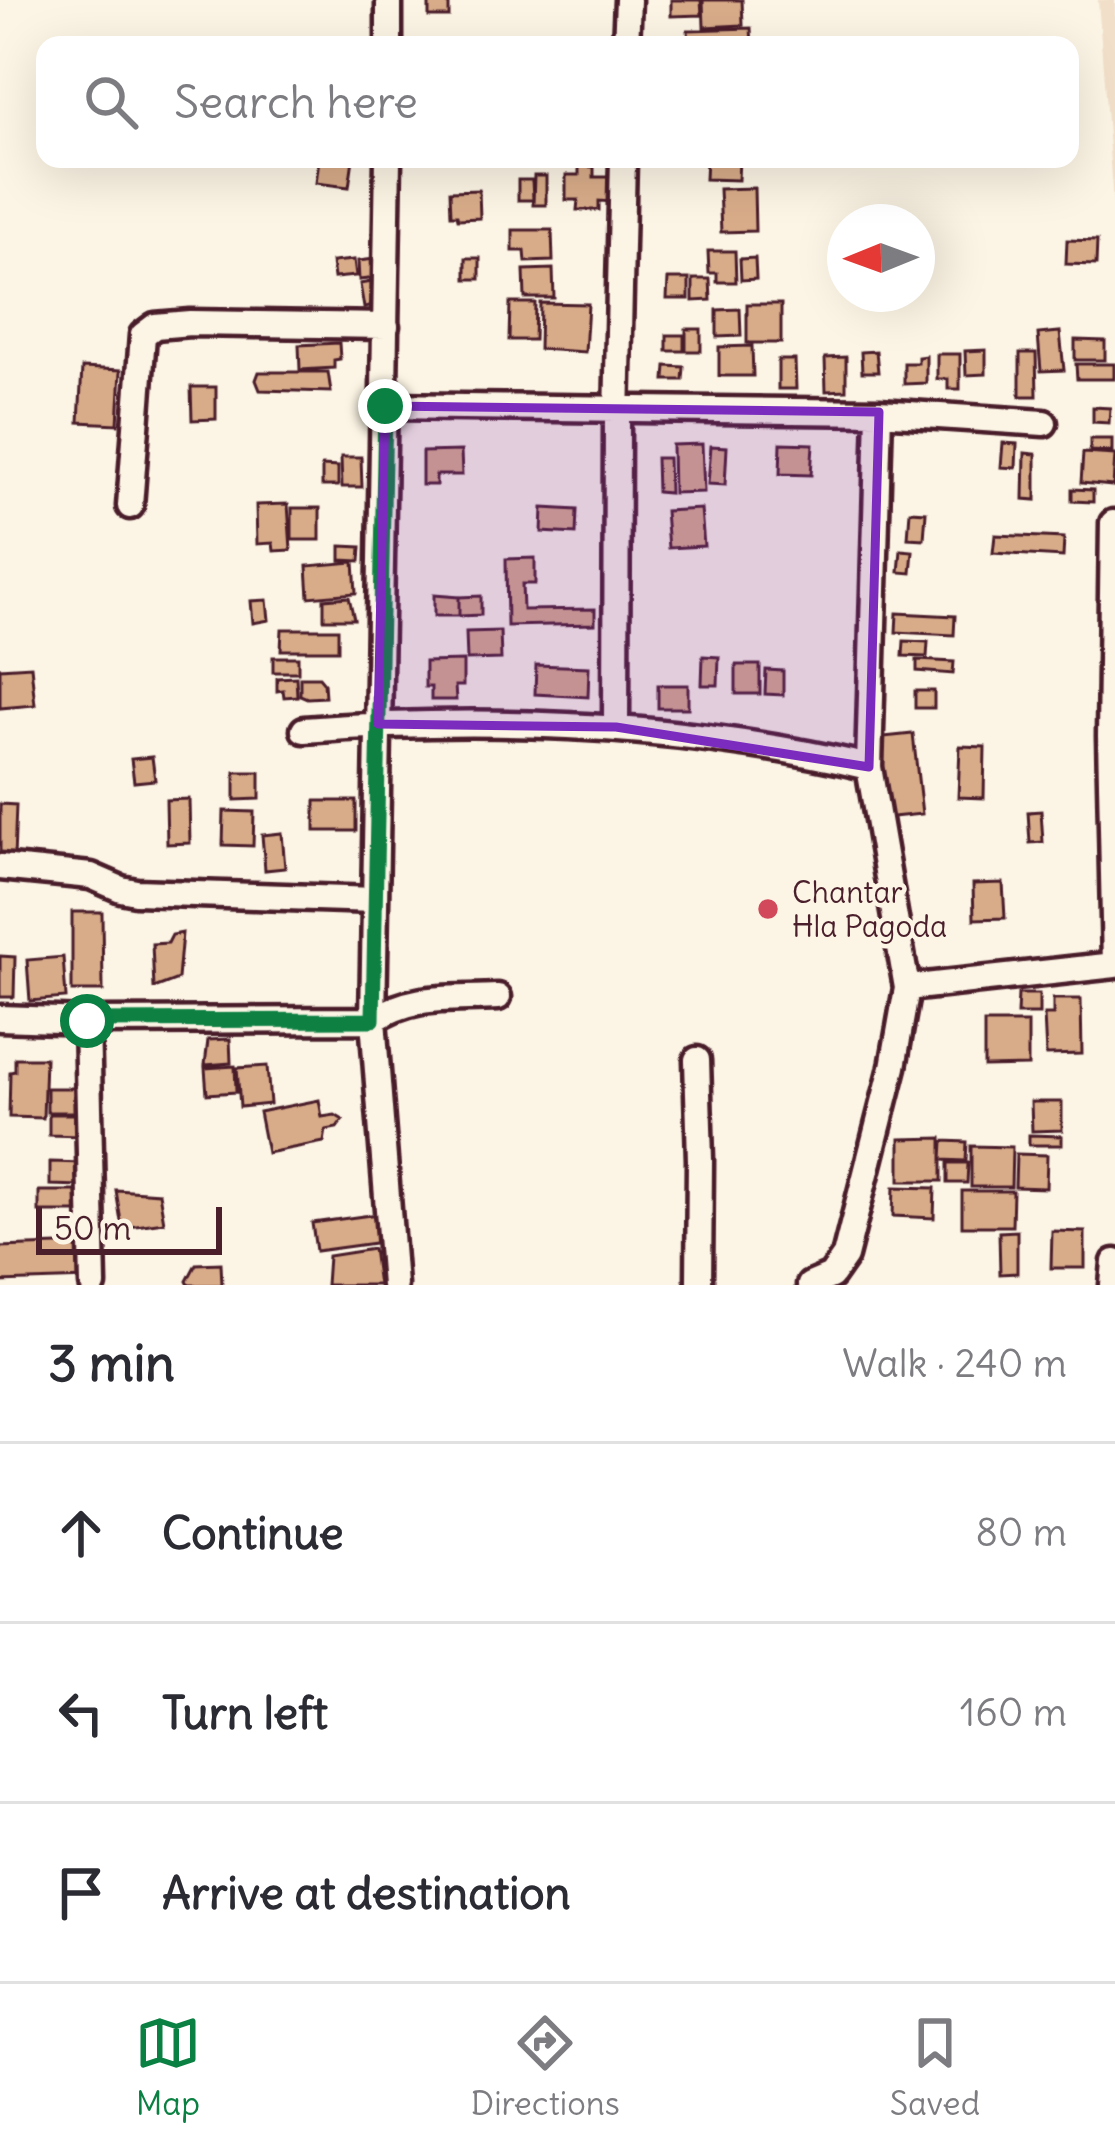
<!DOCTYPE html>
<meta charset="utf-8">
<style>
body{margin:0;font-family:Delius,sans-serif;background:#f2f2f3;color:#2b2b33}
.compass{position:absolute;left:827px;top:204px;width:108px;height:108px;border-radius:50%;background:#fff;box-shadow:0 12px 48px #0002;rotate:269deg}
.scale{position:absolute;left:36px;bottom:30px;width:186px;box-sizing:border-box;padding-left:12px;border:6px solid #4a1f2b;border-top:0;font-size:33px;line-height:42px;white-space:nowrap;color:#4a1f2b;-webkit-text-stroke:9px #fcf5e5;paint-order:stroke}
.stop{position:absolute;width:36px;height:36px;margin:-27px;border:9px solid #0b8043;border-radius:50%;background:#fff}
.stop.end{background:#0b8043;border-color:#fff;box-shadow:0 3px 12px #0008}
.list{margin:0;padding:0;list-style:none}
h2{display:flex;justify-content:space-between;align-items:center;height:156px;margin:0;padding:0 48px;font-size:51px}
h2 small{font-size:39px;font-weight:400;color:#7c7c81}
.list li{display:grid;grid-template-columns:78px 1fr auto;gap:36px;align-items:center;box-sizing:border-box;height:180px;padding:0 48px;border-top:3px solid #e1e1e2}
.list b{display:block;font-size:45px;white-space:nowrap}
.list em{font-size:39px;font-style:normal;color:#7c7c81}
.icon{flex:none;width:66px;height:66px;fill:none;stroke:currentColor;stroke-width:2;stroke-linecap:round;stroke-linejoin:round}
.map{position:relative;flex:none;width:1115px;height:1285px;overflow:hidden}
.search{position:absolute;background:#fff;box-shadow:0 12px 48px #0002;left:36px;right:36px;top:36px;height:132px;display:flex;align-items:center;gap:30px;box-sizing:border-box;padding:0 42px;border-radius:24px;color:#7c7c81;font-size:45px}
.sheet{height:696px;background:#fff}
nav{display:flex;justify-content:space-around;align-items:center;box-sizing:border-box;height:168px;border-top:3px solid #e1e1e2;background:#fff;font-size:33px;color:#7c7c81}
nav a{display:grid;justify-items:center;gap:6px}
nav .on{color:#0b8043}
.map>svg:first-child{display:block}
</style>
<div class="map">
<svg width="1115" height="1285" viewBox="0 0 1115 1285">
<rect width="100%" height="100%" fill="#fcf5e5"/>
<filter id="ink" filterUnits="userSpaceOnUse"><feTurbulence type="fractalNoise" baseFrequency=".00833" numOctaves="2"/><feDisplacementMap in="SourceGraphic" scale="24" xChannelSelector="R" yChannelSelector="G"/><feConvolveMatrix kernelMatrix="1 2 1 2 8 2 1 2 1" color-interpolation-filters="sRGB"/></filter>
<g filter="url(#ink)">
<path fill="#f1dfc9" d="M1098,0H1115V218H1114Z"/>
<path fill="#d8ac89" stroke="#4a1f2b" stroke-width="3" d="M429,0H449V17H429Z
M671,0H701L702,15L671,16Z
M703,0H742L743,25L704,27Z
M751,28L752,45H689L688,30Z
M319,159H353L349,187L316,183Z
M706,159H739L738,180L705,179Z
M579,166L594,167V177H613V202L599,201V210H577L578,200H566V175H579Z
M534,176H546V205H533Z
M518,180H532L533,200H518Z
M754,188L755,231L721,232L719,189Z
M479,190L480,218L458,219L457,215H451L450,191Z
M513,230H552L553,261L526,262L525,251H513Z
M1067,240L1097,241L1096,265L1066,264Z
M708,251H735L736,282H717V273H709Z
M466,258H480V279H466Z
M755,258L756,279L741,280L740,259Z
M375,259L377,278L359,280L358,261Z
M354,260L356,276L334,278L332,262Z
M553,269L554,298H525L524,270Z
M668,279H689V299H667Z
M693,279H710L711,300L693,301Z
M371,282L375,306L364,308L360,284Z
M510,303H535L534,340H509Z
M540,303L588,304L585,352L539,349Z
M747,304H781V343H747Z
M740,309L741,336L717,337V310Z
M686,329H701V351H686Z
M1060,332L1064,370L1041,371L1038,334Z
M667,335H684V351H667Z
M1075,340L1105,341V360H1075Z
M339,343L340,359L334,360V368L300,370L299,345Z
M752,346L753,376H719V347Z
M986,350V374L966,375L965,351Z
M876,351L878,372H862L861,352Z
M1020,353H1036L1037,396H1020Z
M937,354H960V389H948V379H937Z
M926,356V383L904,384V363H918V357Z
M846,357V390L826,391L825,358Z
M778,360H795L796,389H778Z
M1076,364H1114V379H1077Z
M666,366L684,367L683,380H665Z
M82,368L121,370L118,424L79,422Z
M259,372H328L331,392L260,390L256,380Z
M191,387H216V419L192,420Z
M1093,407L1110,408L1109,423L1093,422Z
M1090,439H1112V452L1090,451Z
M781,443L813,444L811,475L780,474Z
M1003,443L1017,444L1016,468L1001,467Z
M702,444L704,492L673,493L672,445Z
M711,446L727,447L725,485L708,484Z
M461,451L462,475H436V485H422V452Z
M1025,453L1036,454V500L1024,499Z
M1083,453L1115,455L1113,486L1081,483Z
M341,457H361L362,487H342Z
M656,458H668L669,493L657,492Z
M322,466L338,467V486H322Z
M1072,489L1093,490V502L1072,501Z
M288,504L291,550L274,551L273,543L257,544L256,505Z
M292,508H320V540H292Z
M543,508L577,510L576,534L542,532Z
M701,509L704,546L668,548L665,511Z
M910,511L926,512L924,539L908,538Z
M995,535L1064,538L1063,557L993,553Z
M341,546L361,547L360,561L341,560Z
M901,550L913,551L911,573L899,572Z
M535,558V584H522L523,610L595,609V624L507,626L506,559Z
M354,562L356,593L309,597L307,566Z
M434,595L459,597V616H434Z
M481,596V615L459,616V597Z
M349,597L354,619H324V599Z
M267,600L269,620L253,623L251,601Z
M897,613L955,616L954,635L896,632Z
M282,629H338V650H281Z
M500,631L501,659L467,660L466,632Z
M904,641L928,642L927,657L903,656Z
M703,656L719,657L718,685H702Z
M273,657H298V672H273Z
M917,660L954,662L953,674L917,671Z
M463,661V686H455L456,700H431V687H425V662Z
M536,665L589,667L588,697L535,694Z
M736,665H760V694H736Z
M31,666L35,705L0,708V668Z
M766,670L783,671V695L765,694Z
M296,677L297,696L284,697L283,690L277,691V678Z
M300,677H319L324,683L325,697L307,698L300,695Z
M658,685H688V708H658Z
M915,691H934V708H915Z
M913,734L922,814L883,818L874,738Z
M960,746L985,747L984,798L958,797Z
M152,757L155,780L134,782L131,759Z
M235,772H260V799L235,800Z
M189,799L190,843L167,844L166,800Z
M315,801H356V831H315Z
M0,804L16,805L14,858H0Z
M224,811L254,812L253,846L223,845Z
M1041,811L1043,842L1030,843L1028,812Z
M282,833L285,868L265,870L262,835Z
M1003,883L1005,918L974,919L973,884Z
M72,912H102L103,991H72Z
M182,933L178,979L154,988L152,944L168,943L172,935Z
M0,956L15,957L14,997H0Z
M63,957L66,998L30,1001L27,960Z
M1018,994H1039V1014H1017Z
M1053,999H1081L1082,1054L1046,1055L1044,1015H1053Z
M984,1023H1028V1066L984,1067Z
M230,1039L231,1063L205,1065L208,1040Z
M15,1058H45L43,1118L9,1117L10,1072L15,1071Z
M235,1066L236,1092L207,1094L205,1068Z
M267,1066L270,1104L240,1107L237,1068Z
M47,1088H84V1112H47Z
M319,1100L322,1117L335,1115L343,1120L337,1128L326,1130L324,1142L267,1153L259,1112Z
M1031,1102H1062V1130L1032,1131Z
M49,1114H81V1136L49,1135Z
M1029,1135L1062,1136V1145H1029Z
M942,1138V1181H900V1139Z
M943,1141L967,1142L966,1161L942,1160Z
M971,1146L1012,1147L1011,1187H971Z
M1016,1154L1047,1155L1046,1188L1015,1187Z
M50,1162L83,1163V1186L50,1185Z
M948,1163H968L967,1183H948Z
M894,1187L935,1188L934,1218L893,1216Z
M116,1190L159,1193L164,1222L122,1228Z
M39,1191H81V1212H39Z
M962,1191H1013L1012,1226H962Z
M378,1214L382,1242L316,1251L312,1223Z
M1017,1231V1273L1000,1274L999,1232Z
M1052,1231L1085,1232V1268H1051Z
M87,1244L88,1279L0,1282V1247Z
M373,1249L378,1285H326L328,1256Z
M221,1263L222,1285H189L187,1281L196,1264Z"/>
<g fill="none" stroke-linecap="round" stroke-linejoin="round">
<g stroke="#4a1f2b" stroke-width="33">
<path id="street" d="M389,45V0
M626,45L628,0
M388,159L373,1020L394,1285
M385,406L879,412L869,767
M879,412L1044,423
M130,506L143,335L155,326L190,323L386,326
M1113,523L1110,736L1115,965
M616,727L617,418L623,159
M304,730C492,716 686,724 869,767L907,988
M0,867L91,876L121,889L136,892L375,900
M0,1018L87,1021L373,1020C416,993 450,1000 498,997
M87,1021L93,1285
M697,1060L700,1160L699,1285
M810,1285L831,1276L845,1256L893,1067L907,988L1115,965
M1113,1285L1115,1262"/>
</g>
<use href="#street" stroke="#fcf5e5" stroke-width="24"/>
</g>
</g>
<g fill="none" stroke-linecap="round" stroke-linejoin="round" filter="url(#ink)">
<path stroke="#0b8043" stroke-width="15" d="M87,1021L373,1020L385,406"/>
</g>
<path fill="#7b2cbf" fill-opacity="0.2" stroke="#7b2cbf" stroke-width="9" stroke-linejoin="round" d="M385,406L879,412L869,767L616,727L378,724Z"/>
<circle fill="#d1495b" stroke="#fcf5e5" stroke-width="4.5" cx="768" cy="909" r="12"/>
<g text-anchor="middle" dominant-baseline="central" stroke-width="9" stroke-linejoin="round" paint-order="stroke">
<g font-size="30" fill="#4a1f2b" stroke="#fcf5e5" text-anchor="start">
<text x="792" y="892">Chantar<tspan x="792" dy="34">Hla Pagoda</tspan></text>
</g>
</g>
</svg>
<svg class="compass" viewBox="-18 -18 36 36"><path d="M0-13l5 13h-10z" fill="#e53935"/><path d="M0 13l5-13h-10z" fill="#7c7c81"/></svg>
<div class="scale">50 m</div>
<div class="stop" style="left:87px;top:1021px"></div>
<div class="stop end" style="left:385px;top:406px"></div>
<div class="search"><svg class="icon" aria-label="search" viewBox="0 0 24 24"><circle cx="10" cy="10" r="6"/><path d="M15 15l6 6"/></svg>Search here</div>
</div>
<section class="sheet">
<h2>3 min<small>Walk · 240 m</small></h2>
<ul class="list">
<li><svg class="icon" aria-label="ahead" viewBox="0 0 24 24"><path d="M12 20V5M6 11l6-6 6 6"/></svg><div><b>Continue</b></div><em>80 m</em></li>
<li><svg class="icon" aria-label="left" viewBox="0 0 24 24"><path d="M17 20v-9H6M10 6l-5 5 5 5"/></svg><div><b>Turn left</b></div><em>160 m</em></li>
<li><svg class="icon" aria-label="arrive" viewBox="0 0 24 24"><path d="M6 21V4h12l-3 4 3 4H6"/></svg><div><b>Arrive at destination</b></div></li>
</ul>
</section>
<nav>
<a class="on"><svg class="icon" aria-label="map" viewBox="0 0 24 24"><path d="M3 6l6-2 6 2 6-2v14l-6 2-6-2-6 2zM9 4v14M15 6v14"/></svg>Map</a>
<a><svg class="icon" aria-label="directions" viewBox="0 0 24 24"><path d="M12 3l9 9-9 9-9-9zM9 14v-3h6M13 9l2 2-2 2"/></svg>Directions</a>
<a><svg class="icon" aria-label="saved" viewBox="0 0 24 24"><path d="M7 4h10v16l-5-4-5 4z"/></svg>Saved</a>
</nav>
